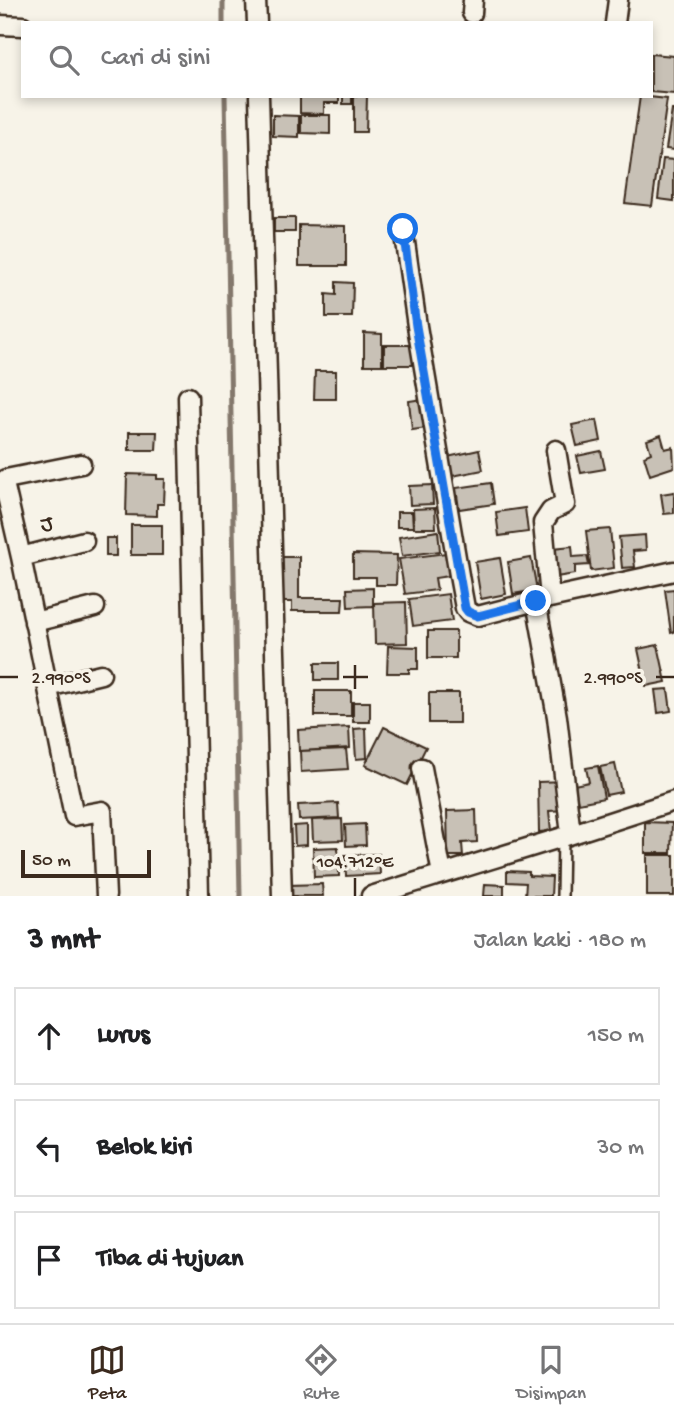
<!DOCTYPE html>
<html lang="id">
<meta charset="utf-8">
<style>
body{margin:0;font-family:"Gochi Hand",sans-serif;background:#f2f2f2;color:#202124}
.scale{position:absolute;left:21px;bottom:18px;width:130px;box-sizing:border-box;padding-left:7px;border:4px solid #3b2a1e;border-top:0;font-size:19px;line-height:24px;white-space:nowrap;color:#3b2a1e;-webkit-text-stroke:5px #f7f3e8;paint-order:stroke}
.stop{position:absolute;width:21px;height:21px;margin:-16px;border:5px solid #1a73e8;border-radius:50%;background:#fff}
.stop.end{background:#1a73e8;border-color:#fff;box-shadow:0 2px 7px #0008}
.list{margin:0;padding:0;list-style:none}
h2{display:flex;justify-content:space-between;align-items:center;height:91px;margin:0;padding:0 28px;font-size:30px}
h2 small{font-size:23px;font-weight:400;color:#757577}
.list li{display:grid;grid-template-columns:46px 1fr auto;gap:21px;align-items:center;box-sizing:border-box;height:98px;margin:0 14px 14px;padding:0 14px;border:2px solid #e0e0e0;border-radius:0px}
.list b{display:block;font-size:26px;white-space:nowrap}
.list em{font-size:23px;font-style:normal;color:#757577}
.icon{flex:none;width:38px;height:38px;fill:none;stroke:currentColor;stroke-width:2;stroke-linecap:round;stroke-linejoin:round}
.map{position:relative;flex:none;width:674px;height:896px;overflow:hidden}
.search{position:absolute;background:#fff;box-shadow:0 4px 10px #0003;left:21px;right:21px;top:21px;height:77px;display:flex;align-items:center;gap:18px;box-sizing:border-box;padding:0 24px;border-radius:0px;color:#757577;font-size:26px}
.sheet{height:427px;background:#fff}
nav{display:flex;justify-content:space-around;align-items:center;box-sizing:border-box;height:98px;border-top:2px solid #e0e0e0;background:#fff;font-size:19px;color:#757577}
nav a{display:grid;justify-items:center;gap:4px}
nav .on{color:#3b2a1e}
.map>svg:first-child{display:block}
</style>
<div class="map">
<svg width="674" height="896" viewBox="0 0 674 896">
<rect width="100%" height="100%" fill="#f7f3e8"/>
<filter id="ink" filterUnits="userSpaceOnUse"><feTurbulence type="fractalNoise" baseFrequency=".0143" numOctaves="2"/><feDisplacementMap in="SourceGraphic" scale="14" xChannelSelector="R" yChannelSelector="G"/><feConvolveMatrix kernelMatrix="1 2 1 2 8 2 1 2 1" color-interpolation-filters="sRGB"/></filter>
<g filter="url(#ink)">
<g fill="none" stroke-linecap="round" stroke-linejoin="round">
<path stroke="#84786c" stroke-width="5" d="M223,0V23
M225,96L240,896"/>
</g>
<path fill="#c8c1b6" stroke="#3b2a1e" stroke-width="2" d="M651,54L674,56V94L651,92Z
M300,96H339V103H324V114L300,113Z
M343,96H352V104H343Z
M354,96H367L366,132H354Z
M640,96L667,99L652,206L625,203Z
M672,110H674V150L666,149Z
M273,115L299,116V137L273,136Z
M301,115H330V134L301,133Z
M663,159L674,160V201L658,199Z
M274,218H295V232H274Z
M299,225L346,226V266H299Z
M336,282L353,283L352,317H326V294L336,295Z
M364,333L382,334V365H364Z
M384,345H413V365H384Z
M315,371H336V399H314Z
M423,399L427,428L412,430L409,401Z
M597,420L601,441L577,446L572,425Z
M129,432H157L156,450H129Z
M661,435L665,449L673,447L674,467L650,475L644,456L651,453L647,440Z
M479,450L483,470L447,477L443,458Z
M601,451L605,469L581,473L577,456Z
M127,474L157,475V479H165L164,504H157V516L126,515Z
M491,483L494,504L459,509L456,488Z
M432,485L433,504L410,505L409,486Z
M674,492V513L664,514L661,494Z
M435,508L436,528H414L413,509Z
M525,508L528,532L499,536L496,512Z
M397,512H412L413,527H397Z
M131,525H162V555H131Z
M610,529L614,568L591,571L586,531Z
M438,531L440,551L402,556L399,537Z
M645,535L646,550L633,551L635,567L622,568L619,537Z
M106,538H116V556H106Z
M572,546L573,557L587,556L589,565L575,566V574L556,577L553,548Z
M446,553L449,576L435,578L437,590L405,594L399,559Z
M353,554L397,555L396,585H376V577H353Z
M279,557H299V598H343L342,611H292V602H279Z
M500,558L506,594L481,599L475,562Z
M531,558L537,590L513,594L508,562Z
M373,588V606L348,607L347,589Z
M674,589V632L671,633L665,590Z
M448,594L452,621L413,626L409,599Z
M406,602L407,643L375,644L374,603Z
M428,631H456V658H428Z
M658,645L666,682L646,686L638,649Z
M388,646L418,647V669H409V673H387Z
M315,663H338V680H315Z
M668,689L671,711L658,713L655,690Z
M315,691H351V716H315Z
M429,693H459V723H429Z
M353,702H370V722H353Z
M349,727L350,748L299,751L298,730Z
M384,727L426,747L407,785L365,765Z
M366,728L367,758L356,759L354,729Z
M346,749L348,769L301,772L300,751Z
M615,764L621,792L606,795L600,767Z
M598,766L604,798L578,803L574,785L589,782L586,768Z
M564,781L565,810L549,811L551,831L539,832L538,782Z
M338,803L339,818L299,820L298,805Z
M476,810L477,842L462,843L463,856H448L447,811Z
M342,819L343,840L313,841L312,820Z
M645,822L672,823L671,853H645Z
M365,824L366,845L346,846L345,825Z
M307,825V845L295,846L294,826Z
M338,847L339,876L314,877L313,848Z
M379,854L380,874L346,876L345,855Z
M647,855H674V896H647Z
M507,871L529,872V876L552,877L551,896H525L526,883L507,882Z
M322,884L323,896H290L289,885Z
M485,884L504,885V896H484Z"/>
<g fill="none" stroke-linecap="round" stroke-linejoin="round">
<g stroke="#3b2a1e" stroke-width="14">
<path id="service" d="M562,896L563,837"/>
</g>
<g stroke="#3b2a1e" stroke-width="23">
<path id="minor" d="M256,0L257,23
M472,13L473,0
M615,23L618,0
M0,25L23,26
M259,96L282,896
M403,228L417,326L460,581L465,608L468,612L478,616L536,601L674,571
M188,397L199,896
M81,464L6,479L4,483L21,557L74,816L102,811L106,896
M21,557L84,541
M550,598L543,523L551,511L565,504L556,450
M536,601L557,717L571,834
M34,622L95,607
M48,687L101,674
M422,768L442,874
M371,896L563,837L674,801"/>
</g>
<use href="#service" stroke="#f7f3e8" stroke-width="9"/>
<use href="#minor" stroke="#f7f3e8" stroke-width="18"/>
</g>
</g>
<g fill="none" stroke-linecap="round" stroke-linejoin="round" filter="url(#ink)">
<path stroke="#1a73e8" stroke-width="9" d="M403,229L416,326L465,608L468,612L478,616L536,601"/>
</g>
<path fill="none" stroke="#3b2a1e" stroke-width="2.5" d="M355,665V689M0,677H18M343,677H368M656,677H674M355,878V896"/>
<g text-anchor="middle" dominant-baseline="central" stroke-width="7" stroke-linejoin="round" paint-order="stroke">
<g font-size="23" fill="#3b2a1e" stroke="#f7f3e8">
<text transform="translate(47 525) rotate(-15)">J</text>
</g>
</g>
<g font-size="18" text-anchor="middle" fill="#3b2a1e" stroke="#f7f3e8" stroke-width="7" stroke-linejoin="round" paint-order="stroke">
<text x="61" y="683">2.990°S</text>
<text x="613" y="683">2.990°S</text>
<text x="355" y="867">104.712°E</text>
</g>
</svg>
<div class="scale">50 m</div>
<div class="stop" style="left:403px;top:229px"></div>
<div class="stop end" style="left:536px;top:601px"></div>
<div class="search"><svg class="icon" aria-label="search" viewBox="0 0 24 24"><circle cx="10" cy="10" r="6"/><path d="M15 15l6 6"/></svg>Cari di sini</div>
</div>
<section class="sheet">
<h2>3 mnt<small>Jalan kaki · 180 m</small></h2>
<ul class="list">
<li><svg class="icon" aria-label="ahead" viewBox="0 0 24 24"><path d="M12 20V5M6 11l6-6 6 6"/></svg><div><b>Lurus</b></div><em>150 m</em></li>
<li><svg class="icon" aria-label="left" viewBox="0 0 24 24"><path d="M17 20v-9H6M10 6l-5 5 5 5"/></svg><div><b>Belok kiri</b></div><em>30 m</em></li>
<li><svg class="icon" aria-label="arrive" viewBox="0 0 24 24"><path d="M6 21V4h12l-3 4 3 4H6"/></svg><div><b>Tiba di tujuan</b></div></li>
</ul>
</section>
<nav>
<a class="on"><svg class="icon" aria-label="map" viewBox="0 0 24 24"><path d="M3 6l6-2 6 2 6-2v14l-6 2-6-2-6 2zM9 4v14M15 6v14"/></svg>Peta</a>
<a><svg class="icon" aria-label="directions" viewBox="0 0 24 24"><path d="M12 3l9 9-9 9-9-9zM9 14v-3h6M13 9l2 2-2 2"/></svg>Rute</a>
<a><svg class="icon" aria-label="saved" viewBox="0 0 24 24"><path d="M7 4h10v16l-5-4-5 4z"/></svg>Disimpan</a>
</nav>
